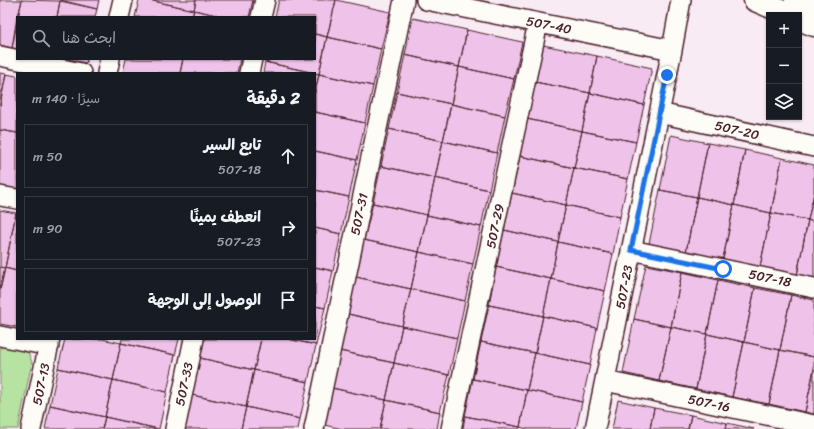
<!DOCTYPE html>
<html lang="ar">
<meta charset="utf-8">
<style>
body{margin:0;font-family:Sriracha,"Playpen Sans Arabic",sans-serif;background:#20242c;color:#f1f3f6;direction:rtl}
.controls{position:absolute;right:12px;top:12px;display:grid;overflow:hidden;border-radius:0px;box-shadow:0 1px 3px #0004}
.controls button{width:36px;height:36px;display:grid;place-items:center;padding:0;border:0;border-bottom:1px solid #363941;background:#171b24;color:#f1f3f6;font:20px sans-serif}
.stop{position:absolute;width:12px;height:12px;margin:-9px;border:3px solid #1a73e8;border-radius:50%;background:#fff}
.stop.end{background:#1a73e8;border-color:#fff;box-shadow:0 1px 4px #0008}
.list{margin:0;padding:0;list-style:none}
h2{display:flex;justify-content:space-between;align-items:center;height:52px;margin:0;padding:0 16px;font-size:17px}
h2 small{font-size:13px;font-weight:400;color:#9ea1a6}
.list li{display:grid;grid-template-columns:26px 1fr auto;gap:12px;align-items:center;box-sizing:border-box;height:64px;margin:0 8px 8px;padding:0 8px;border:1px solid #363941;border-radius:0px}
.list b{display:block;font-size:15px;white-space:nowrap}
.list p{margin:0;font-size:13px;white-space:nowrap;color:#9ea1a6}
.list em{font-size:13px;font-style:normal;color:#9ea1a6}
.icon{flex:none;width:22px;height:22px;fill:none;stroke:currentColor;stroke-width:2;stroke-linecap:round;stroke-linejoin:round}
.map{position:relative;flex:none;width:814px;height:429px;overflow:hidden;direction:ltr}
.search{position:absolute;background:#171b24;box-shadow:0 1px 3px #0004;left:16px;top:16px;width:300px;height:44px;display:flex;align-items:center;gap:10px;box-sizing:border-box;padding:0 14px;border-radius:0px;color:#9ea1a6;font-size:15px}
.panel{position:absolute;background:#171b24;box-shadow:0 1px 3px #0004;left:16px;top:72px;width:300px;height:268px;border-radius:0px;direction:rtl}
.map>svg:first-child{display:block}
</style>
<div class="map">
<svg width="814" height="429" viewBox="0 0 814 429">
<rect width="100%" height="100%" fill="#f9ebf3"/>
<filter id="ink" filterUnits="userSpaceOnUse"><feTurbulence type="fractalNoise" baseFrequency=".025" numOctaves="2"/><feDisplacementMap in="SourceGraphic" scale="8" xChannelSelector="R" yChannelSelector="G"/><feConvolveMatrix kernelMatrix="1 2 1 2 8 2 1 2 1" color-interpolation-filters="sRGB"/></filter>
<g filter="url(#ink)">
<path fill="#b6e3a1" stroke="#808166" d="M0,345L24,349L28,352L32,362L18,429H0Z"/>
<path fill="#efc3e9" stroke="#4a1f2b" d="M0,0H22L18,17H17L12,48L0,45Z
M22,0L60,1L57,17H18Z
M60,0H99L97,9Z
M139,0H149L194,10L192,17H135Z
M149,0H196L194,10Z
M196,0H253L249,17H225L194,10Z
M279,0H336L327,37L315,34V17H275Z
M336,0L390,12L381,49L327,37Z
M60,1L97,9L95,17H57Z
M194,10L225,17H192Z
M413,18L467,30L459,67L405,55Z
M17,23V49L12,48Z
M467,30L522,42L514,79L459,67Z
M315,34L327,37L319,74L265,62L266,59H315Z
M327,37L381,49L373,86L319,74Z
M543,45L597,56L590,93L535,82Z
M405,55L459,67L451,104L397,92Z
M597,56L652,68L644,105L590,93Z
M66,59H87L86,63Z
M126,59H183L180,73H128L123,72Z
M183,59H240L237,73H180Z
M265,62L319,74L315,93V73H263Z
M459,67L514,79L505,116L451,104Z
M0,73L6,74L0,105Z
M6,74L17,76V133L0,130V105Z
M319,74L373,86L365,123L315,112V93Z
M535,82L590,93L582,131L527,119Z
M397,92L451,104L443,141L389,129Z
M590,93L644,105L636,142L582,131Z
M451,104L505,116L497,153L443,141Z
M315,112L365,123L357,160L315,151Z
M527,119L582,131L574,168L520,156Z
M389,129L443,141L435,178L381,166Z
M0,130L17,133V190L0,186Z
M582,131L636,142L628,179L574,168Z
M671,135L708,143L697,197L660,190Z
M443,141L497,153L489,190L435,178Z
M708,143L745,150L734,205L697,197Z
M745,150L782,158L771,213L734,205Z
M315,151L357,160L349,197L315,190Z
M520,156L574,168L566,205L512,193Z
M782,158L814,165V193L808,220L771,213Z
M381,166L435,178L427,215L373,203Z
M574,168L628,179L620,217L566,205Z
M435,178L489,190L481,227L427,215Z
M315,190L349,197L341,234L315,228Z
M660,190L697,197L686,252L649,244Z
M512,193L566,205L558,242L504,230Z
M814,193V222L808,220Z
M697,197L734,205L723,259L686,252Z
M373,203L427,215L419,252L364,240Z
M566,205L620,217L613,254L558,242Z
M734,205L771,213L760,267L723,259Z
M0,210L16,213L5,268L0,267Z
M16,213L17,214V271L5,268Z
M771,213L808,220L797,275L760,267Z
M427,215L481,227L473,264L419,252Z
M808,220L814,222V278L797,275Z
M315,228L341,234L333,271L315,267Z
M504,230L558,242L551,279L496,267Z
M364,240L419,252L411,289L356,277Z
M558,242L613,254L605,291L551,279Z
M419,252L473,264L465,301L411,289Z
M646,265L682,272L671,327L634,319Z
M0,267L5,268L0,290Z
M315,267L333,271L325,308L315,306Z
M496,267L551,279L543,316L489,305Z
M5,268L17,271V327L0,324V290Z
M682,272L718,280L707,334L671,327Z
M356,277L411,289L402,326L348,314Z
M551,279L605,291L597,328L543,316Z
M718,280L755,288L744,342L707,334Z
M755,288L791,295L780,350L744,342Z
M411,289L465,301L457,338L402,326Z
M791,295L814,300V357L780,350Z
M489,305L543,316L535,353L481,342Z
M315,306L325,308L316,345L288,339H315Z
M348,314L402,326L394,363L340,351Z
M543,316L597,328L590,365L535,353Z
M634,319L671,327L659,381L623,373Z
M402,326L457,338L449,375L394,363Z
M671,327L707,334L696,389L659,381Z
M707,334L744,342L732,397L696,389Z
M65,339H102L121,343L113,380L58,368Z
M122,339H179L175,355L121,343Z
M204,339H261L254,370L200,358Z
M261,339H288L316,345L308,382L254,370Z
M481,342L535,353L527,390L473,379Z
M744,342L780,350L769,404L732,397Z
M121,343L175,355L167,392L113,380Z
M780,350L814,357V369L805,412L769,404Z
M340,351L394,363L386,400L332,388Z
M535,353L590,365L582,402L527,390Z
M200,358L254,370L246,407L192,395Z
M394,363L449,375L440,412L386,400Z
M58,368L113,380L105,417L50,405Z
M814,369V414L805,412Z
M254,370L308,382L300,419L246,407Z
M473,379L527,390L520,427L465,416Z
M113,380L167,392L159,429L105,417Z
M332,388L386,400L380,429H343L324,425Z
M527,390L582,402L576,429H527L520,427Z
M192,395L246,407L241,429H184Z
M386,400L440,412L437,429H380Z
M618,400L654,408L650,429H612Z
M50,405L105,417L102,429H45Z
M246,407L300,419L298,429H241Z
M654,408L691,415L688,429H650Z
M691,415L727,423L726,429H688Z
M465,416L520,427L519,429H463Z
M105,417L157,429H102Z
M727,423L754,429H726Z"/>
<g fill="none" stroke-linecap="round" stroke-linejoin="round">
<g stroke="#4a1f2b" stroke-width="22">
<path id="minor" d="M426,0L672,50
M119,17L123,0
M261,17L265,0
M0,56L81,73
M107,73L110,59
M249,73L252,59
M659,113L814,147
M0,196L17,199
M631,250L814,288
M0,336L49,346
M605,381L814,425
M31,429L50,339
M175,429L194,339
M314,429L404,0
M451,429L538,23
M595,429L672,50L681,0"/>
</g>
<g stroke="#4a1f2b" stroke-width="25">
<path id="major" d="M755,0L790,15
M796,0L814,8
M799,19L814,25"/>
</g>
<use href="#minor" stroke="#fdfcf7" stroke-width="19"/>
<use href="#major" stroke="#fdfcf7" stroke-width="22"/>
</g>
</g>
<g fill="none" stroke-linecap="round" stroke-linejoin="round" filter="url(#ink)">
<path stroke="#1a73e8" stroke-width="5" d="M667,75L631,250L723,269"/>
</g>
<g text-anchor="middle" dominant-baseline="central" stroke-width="4" stroke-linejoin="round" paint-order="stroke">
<g font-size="13" fill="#4a1f2b" stroke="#fdfcf7">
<text transform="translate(549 25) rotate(11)">507-40</text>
<text transform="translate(737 130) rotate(13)">507-20</text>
<text transform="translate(359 214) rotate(-78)">507-31</text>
<text transform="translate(495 226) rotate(-78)">507-29</text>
<text transform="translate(770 278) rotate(12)">507-18</text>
<text transform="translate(624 287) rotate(-79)">507-23</text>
<text transform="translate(41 384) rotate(-78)">507-13</text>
<text transform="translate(184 384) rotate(-78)">507-33</text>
<text transform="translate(709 403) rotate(12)">507-16</text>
</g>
</g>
</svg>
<div class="controls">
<button>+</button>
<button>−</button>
<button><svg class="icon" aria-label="layers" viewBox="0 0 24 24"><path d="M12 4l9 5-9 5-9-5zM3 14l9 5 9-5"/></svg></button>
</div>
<div class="stop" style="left:723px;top:269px"></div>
<div class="stop end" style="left:667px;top:75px"></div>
<div class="search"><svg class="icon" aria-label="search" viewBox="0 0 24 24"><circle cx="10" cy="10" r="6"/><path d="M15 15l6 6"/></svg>ابحث هنا</div>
<section class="panel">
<h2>2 دقيقة<small>سيرًا · 140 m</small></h2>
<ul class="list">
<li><svg class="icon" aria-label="ahead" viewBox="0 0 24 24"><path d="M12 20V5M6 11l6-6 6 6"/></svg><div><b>تابع السير</b><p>507-18</p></div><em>50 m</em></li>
<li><svg class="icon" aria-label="right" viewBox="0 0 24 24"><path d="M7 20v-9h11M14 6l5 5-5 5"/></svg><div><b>انعطف يمينًا</b><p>507-23</p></div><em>90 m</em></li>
<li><svg class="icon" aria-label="arrive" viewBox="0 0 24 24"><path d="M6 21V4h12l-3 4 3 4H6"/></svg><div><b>الوصول إلى الوجهة</b></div></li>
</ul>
</section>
</div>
